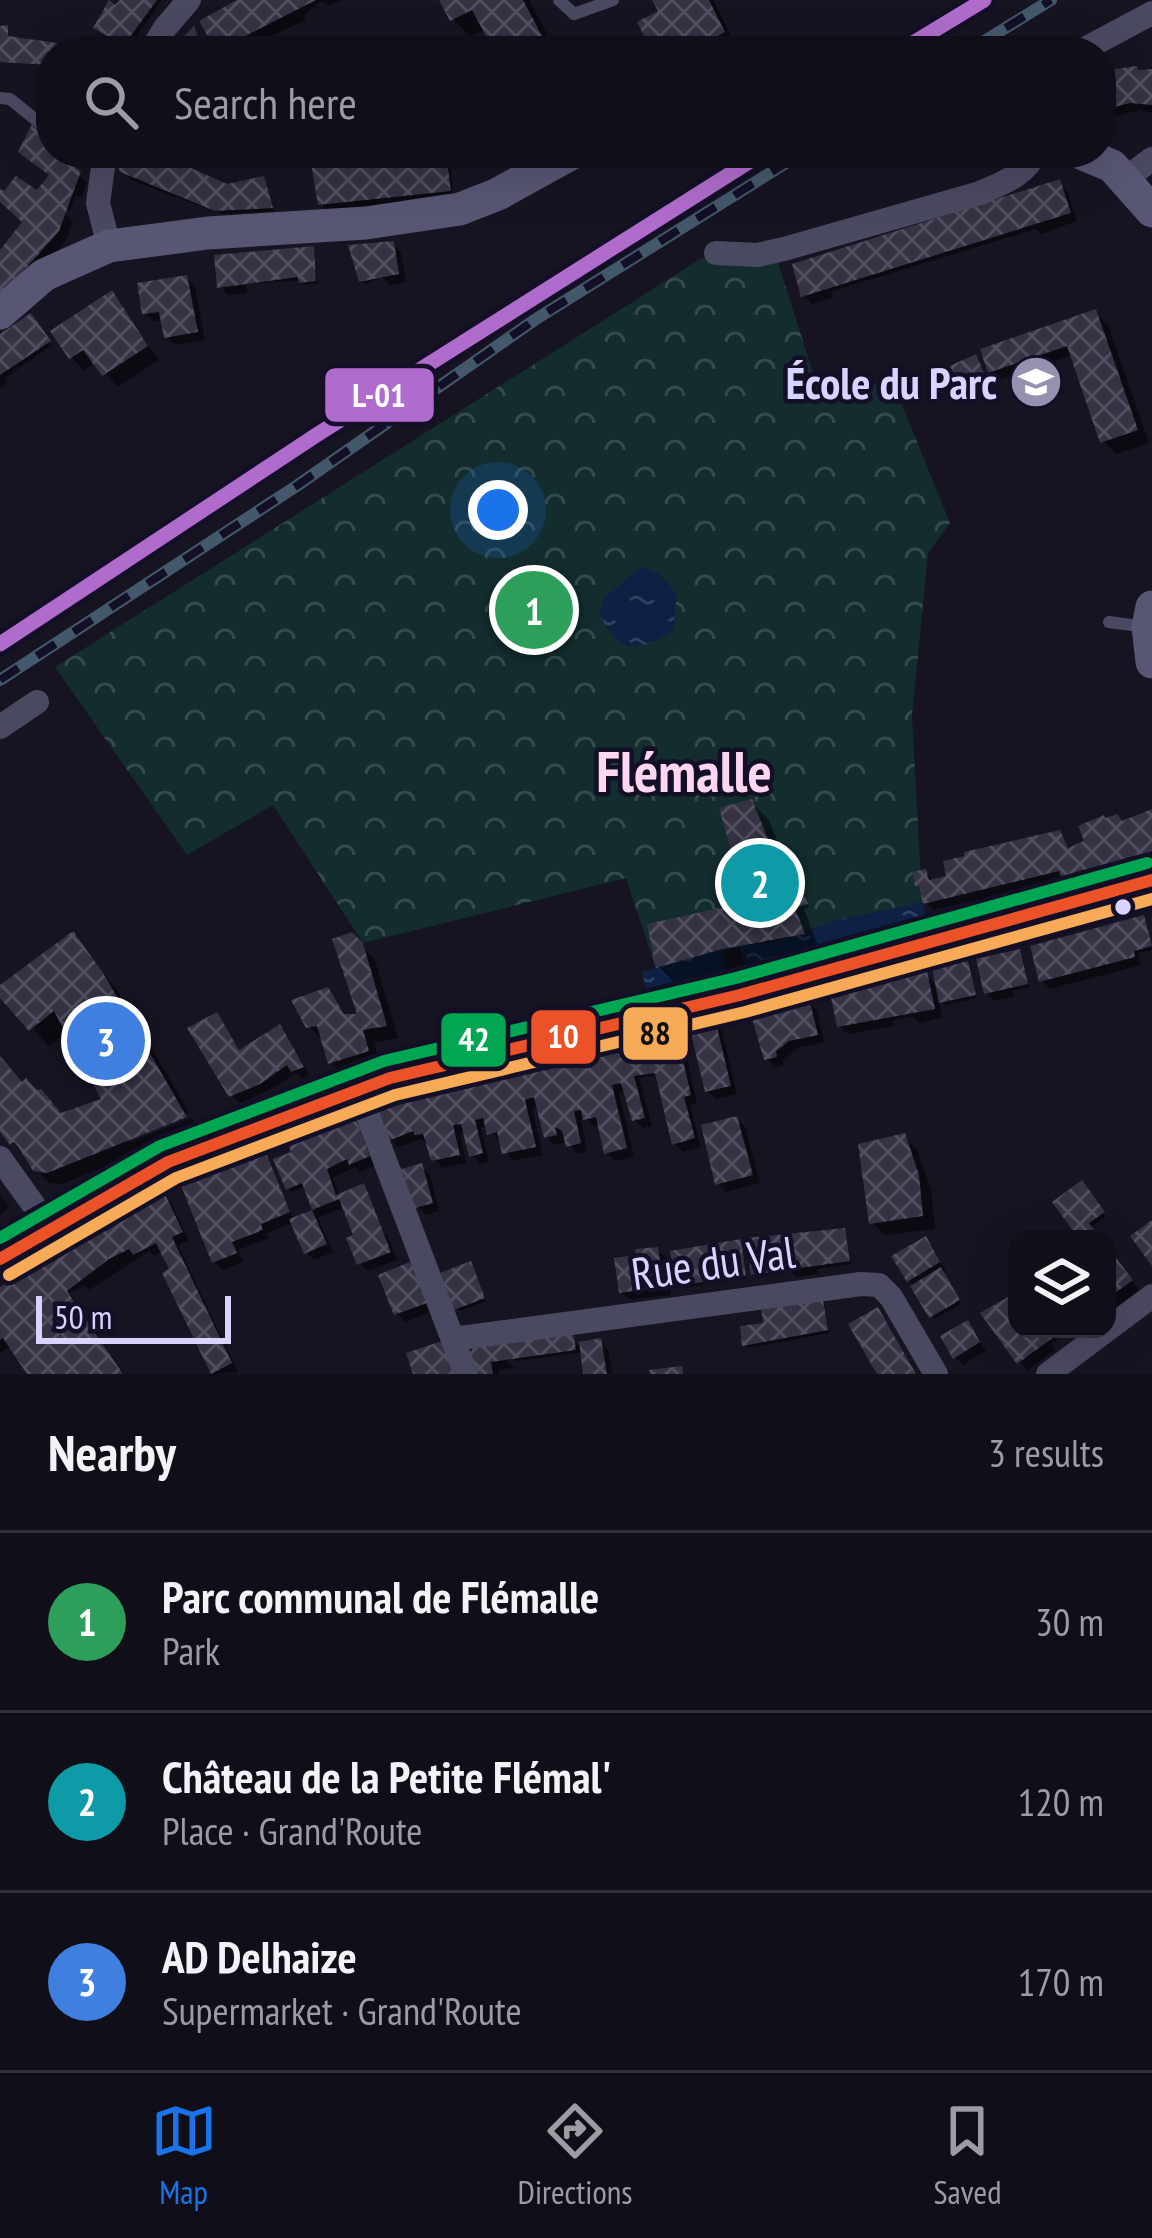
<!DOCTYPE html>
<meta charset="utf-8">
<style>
body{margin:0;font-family:"PT Sans Narrow",sans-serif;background:#191822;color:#f1f3f6}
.controls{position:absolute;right:36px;bottom:36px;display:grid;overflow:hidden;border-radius:24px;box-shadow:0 12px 48px #0002}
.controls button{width:108px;height:108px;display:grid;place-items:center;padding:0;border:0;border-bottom:3px solid #302f38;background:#100f19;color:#f1f3f6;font:60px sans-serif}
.scale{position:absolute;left:36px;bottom:30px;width:195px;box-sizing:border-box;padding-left:12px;border:6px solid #d9d4ff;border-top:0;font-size:33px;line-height:42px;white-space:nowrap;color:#d9d4ff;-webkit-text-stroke:9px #130f26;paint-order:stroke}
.you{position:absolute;left:498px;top:510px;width:42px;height:42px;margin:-30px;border:9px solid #fff;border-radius:50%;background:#1a73e8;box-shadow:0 0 0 18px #1a73e833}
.badge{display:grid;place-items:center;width:78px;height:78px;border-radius:50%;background:#1a73e8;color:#fff;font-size:39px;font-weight:700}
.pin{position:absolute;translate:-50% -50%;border:6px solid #fff;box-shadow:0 3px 12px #0006}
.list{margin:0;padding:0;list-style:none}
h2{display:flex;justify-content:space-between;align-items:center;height:156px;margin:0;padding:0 48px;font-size:51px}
h2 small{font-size:39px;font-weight:400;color:#9c9ca2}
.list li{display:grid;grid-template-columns:78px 1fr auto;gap:36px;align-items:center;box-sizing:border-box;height:180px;padding:0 48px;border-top:3px solid #302f38}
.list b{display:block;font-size:45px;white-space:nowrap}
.list p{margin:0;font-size:39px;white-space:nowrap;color:#9c9ca2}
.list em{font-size:39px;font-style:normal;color:#9c9ca2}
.icon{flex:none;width:66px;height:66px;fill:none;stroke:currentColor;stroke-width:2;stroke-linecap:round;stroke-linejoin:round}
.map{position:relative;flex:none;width:1152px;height:1374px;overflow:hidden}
.search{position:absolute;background:#100f19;box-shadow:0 12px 48px #0002;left:36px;right:36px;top:36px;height:132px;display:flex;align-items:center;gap:30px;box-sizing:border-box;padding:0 42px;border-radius:48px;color:#9c9ca2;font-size:45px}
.sheet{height:696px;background:#100f19}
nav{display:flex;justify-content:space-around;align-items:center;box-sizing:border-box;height:168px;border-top:3px solid #302f38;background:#100f19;font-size:33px;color:#9c9ca2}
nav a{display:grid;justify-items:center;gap:6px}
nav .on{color:#1a73e8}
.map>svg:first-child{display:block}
</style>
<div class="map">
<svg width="1152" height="1374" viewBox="0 0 1152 1374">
<defs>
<pattern id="forest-crowns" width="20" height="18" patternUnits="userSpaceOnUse" patternTransform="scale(3)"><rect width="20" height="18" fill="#132c2d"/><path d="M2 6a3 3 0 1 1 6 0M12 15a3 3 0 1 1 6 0" fill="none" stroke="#354a4c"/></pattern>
<pattern id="water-ripples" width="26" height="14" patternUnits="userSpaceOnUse" patternTransform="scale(3)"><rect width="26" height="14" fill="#0d2144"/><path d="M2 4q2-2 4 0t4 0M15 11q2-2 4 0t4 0" fill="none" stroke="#304060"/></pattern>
<pattern id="building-cross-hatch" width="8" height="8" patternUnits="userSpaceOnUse" patternTransform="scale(3)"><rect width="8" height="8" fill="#343243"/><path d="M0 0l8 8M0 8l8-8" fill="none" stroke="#514f5f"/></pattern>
</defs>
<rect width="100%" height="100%" fill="#161421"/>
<path fill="url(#forest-crowns)" d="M702,258L778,263L816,382L894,385L950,523L928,553L912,715L922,902L656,968L626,878L363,943L273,805L187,855L55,667Z"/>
<path fill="url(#water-ripples)" d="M643,567L661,575L677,595L673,631C639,654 614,653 599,611L606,595C622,588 626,573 643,567Z
M922,902L931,932L747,971L740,947L789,938L832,921Z
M722,949L727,974L647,992L642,972Z"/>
<path fill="#0007" d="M124,0H162L138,34L143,39L134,51L97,28L127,23Z
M246,0H344L328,6L322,1L304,14L306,20L259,42L254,36L220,51L204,22Z
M443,0H529L556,51H497L486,29L470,37L453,19Z
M656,0H713L736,46L726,51H656L662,12Z
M1152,72V113L1140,110L1114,117L1106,109Z
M34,127L51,143V153L87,182L82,198L76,194L70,211L61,205L58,207L73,222L66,240L44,269L0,285V254L26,222L0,196L51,204L52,176Z
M124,153H162L227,187L263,179L274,211L222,214L164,193L132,180L123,170Z
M312,153H345L351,159L390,154L399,170L418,168L413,153H452L453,163L444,153V162L451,169L453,193L403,200L404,206L334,217L321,204Z
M1059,183L1067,191L1077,221L1041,234L1036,229L832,291L833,297L812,304L804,296Z
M393,244L401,253L406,282L390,285L375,270L378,279L365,284L361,280Z
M312,249L318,283L305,285L302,280L246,284L247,293L228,295L220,286Z
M186,278L195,286L205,340L175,345L167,337L164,320L153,321L145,312Z
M111,294L159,360L118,387L96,362L84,370L71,357Z
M1095,312L1108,325L1149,443L1116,454L1103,441L1073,355L999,380L991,372Z
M34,320L52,345L5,378L8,383L0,389V338Z
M975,357L990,382L952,400L944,391Z
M751,802L769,820L795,888L802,890L809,907L804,909L820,951L741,966L676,984L659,967L737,907L744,884Z
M1152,812V863L1078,894L1064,879L934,910L925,902V873L934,881L1059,833L1071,863L1088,843Z
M1144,918L1152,950L1138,953L1141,965L1050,989L1041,980Z
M72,935L120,994L189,1112L128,1137V1143L192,1118L202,1135L144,1158L139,1153L62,1184L49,1183L0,1127V1056L23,1085L62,1116L105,1101L68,1031L49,1047L0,989Z
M351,936L375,960L398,1038L374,1043L380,1064L344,1076L331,1063L322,1040L309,1026L327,990L348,1017L361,1018Z
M1019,952L1029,987L1012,991L1014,997L995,1001L986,993Z
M967,964L977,998L945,1005L937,997L942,1017L919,1023L913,1016L893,1020L895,1026L848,1034L839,1026L926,975L939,987Z
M808,1001L817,1010L824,1042L798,1048L783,1060L784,1065L776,1067L767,1059Z
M216,1016L241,1052L280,1028L310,1075L302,1079L296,1073L268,1091L240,1103L231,1095Z
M714,1023L722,1031L737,1094L716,1099L707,1091Z
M675,1034L683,1042L697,1103L690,1105L701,1147L683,1152L674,1143L657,1075L639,1078L652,1126L643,1128L635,1120L626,1091L619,1093L634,1156L615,1161L607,1152L601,1125L595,1127L586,1118L581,1119L587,1151L577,1154L568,1142L555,1145L546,1137L539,1105L532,1108L543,1155L513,1161L488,1126L481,1128L489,1161L480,1164L472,1155L466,1132L460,1133L466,1163L442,1168L422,1139L398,1147L390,1139Z
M353,1118L361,1126L376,1165L360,1172L355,1167L333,1178L340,1197L367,1190L378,1227L388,1236L397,1260L368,1271L360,1263L357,1237L345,1207L318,1218L333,1252L314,1260L306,1252L294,1222L267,1233L269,1238L238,1250L243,1262L223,1270L214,1261L276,1183L295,1220L316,1211L307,1185L291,1192L288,1189Z
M737,1119L745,1127L760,1183L726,1192L718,1183Z
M904,1137L917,1150L931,1190L935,1229L885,1235L872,1222Z
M421,1167L430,1175L439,1211L426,1215L417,1206Z
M1085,1187L1106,1217L1091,1227L1100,1239H1082Z
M162,1193L171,1202L189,1241L178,1245L238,1372L214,1374L166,1274L172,1270L163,1251L154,1256L149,1251L89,1290L84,1285L70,1294L124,1374H32L12,1345L0,1353V1291Z
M0,1195L9,1206L0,1216Z
M844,1231L852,1264L817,1269L818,1274L796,1277L791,1272L757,1277L753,1274Z
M925,1240L946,1271L944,1273L961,1304L935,1319L909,1280Z
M740,1242L747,1278L681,1288L678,1284Z
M657,1250L666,1258L671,1295L630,1300L621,1292Z
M1107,1261L1121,1266L1139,1290L1114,1308L1107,1301Z
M412,1265L433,1311L405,1322L396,1313Z
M470,1265L486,1301L460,1311L456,1308Z
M822,1303L829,1333L748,1348L745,1345L767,1326Z
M967,1323L986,1351L963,1365L955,1357Z
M1017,1329H1061L1064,1335L1051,1344L1055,1350L1028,1370L1019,1362Z
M572,1335L576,1345L600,1341L608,1350L612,1374H587L583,1352L517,1361L502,1347L498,1351L514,1368L498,1370L499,1374H481L473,1353L476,1349L507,1345L511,1349V1344Z"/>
<path fill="url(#building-cross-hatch)" d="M109,0L115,5L120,0H157L124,45L93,28Z
M237,0H316L216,51L199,21Z
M439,0H523L550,51L571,40L576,51H494L472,10L450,21Z
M652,0H709L725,32L689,51H652L637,22L658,11Z
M8,25V36L57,43L56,51H51V65L0,62V26Z
M194,26L203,51H182L179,42Z
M92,40L120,51H88Z
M1137,66L1138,70L1152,69V105L1130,103L1103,110L1101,76L1115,75V69Z
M33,122L50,138L45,145L51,153L81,171L59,231L4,293L0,290V250L22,222L0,202V189L4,191L16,176L37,190L49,175L18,152Z
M121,153H171L192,165L191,168L227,184L264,176L273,208L215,211L120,172L117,163Z
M309,153H345L346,157L391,153L393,168L410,165V153H446L451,191L318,205Z
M1060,179L1071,213L801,297L792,264Z
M394,241L399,274L359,282L348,245Z
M314,246L316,281L299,283L298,277L217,288L214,255Z
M187,275L198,332L164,338L159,312L142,314L137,283Z
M112,290L148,346L102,376L83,350L69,359L50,331Z
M1096,309L1138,430L1100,443L1067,346L988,373L980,349Z
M31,313L51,341L0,375V334Z
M976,354L984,373L941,393L932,374Z
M752,799L787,888L799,883L808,904L795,908L805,934L722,949L656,968L647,924L733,905L729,885L740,882L719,808Z
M1152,809V851L1068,887L1063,885L1059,871L923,904L919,886H915L912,872L926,869L929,880L946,876L943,861L964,856V852L1060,830L1068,848L1084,841L1078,826L1104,815L1105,818L1117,814L1122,821Z
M1144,915L1152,946L1134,951L1135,957L1039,982L1030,946Z
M73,931L103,973L187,1117L47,1173L33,1171L19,1148L14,1142L10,1145L0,1132V1056L22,1082L26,1078L38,1091L41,1089L61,1113L101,1099L54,1011L29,1031L0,998V985Z
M352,932L363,943L387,1026L363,1030L369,1051L328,1064L317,1026L306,1028L291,1000L328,987L344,1014H357L332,939Z
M1020,949L1028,984L984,994L976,959Z
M968,961L976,995L939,1003L932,969Z
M927,971L935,1009L837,1027L830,993Z
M809,998L818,1035L789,1041L776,1051L777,1057L764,1060L750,1011Z
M217,1012L239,1050L280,1024L304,1067L291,1072L287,1065L260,1084L229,1097L187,1028Z
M715,1019L731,1086L705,1092L689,1025Z
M676,1030L691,1095L684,1097L695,1138L672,1145L655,1073L634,1076L645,1118L632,1121L621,1083L612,1085L627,1148L604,1154L596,1117L583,1120L581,1110L574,1111L581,1143L566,1147L562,1131L555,1127L557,1135L544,1138L534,1097L525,1100L536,1147L502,1154L497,1132L487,1135L483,1118L475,1120L483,1153L469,1157L461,1124L453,1125L460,1155L431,1161L423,1134L415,1135L413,1131L388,1141L377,1115L383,1106L405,1095Z
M354,1114L370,1156L349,1165L347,1159L327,1169L336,1195L364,1183L391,1252L357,1265L346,1238L353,1235L339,1199L312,1210L302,1183L286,1190L273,1159L291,1152L287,1140Z
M737,1116L753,1175L715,1185L701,1125Z
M905,1133L919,1175L923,1216L869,1224L858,1144Z
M264,1148L290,1212L261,1224L263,1230L232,1242L237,1253L212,1263L180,1183Z
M422,1163L433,1203L415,1208L401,1169Z
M1082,1180L1105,1212L1089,1223L1097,1234L1090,1239H1079L1052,1202Z
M163,1190L183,1232L172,1237L232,1363L211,1374L162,1273L169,1269L156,1243L133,1255L129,1249L109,1259L67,1291L123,1374H27L3,1338L0,1340V1287L77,1234Z
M312,1210L327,1244L304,1254L289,1219Z
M1152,1220V1266L1130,1236Z
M845,1228L850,1261L751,1275L746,1238Z
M926,1236L940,1262L907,1282L891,1256Z
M741,1239L746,1276L675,1286L670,1251Z
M658,1247L664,1287L619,1293L614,1258L636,1255L635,1249Z
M1113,1254L1133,1280L1107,1299V1258Z
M412,1261L427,1303L394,1315L378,1275Z
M471,1261L485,1298L454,1310L440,1273Z
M941,1267L960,1300L929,1318L910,1286Z
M1017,1292V1329H1065L1017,1364L980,1313Z
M823,1300L828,1330L742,1346L740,1326L763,1323L761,1307Z
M878,1307L889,1327L916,1374H877L848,1324Z
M968,1320L980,1342L953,1359L940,1336Z
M573,1331L576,1350L491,1362L493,1374H478L470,1353L474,1346Z
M601,1338L607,1374H583L579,1342Z
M442,1341L454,1374H413L406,1353Z
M682,1366L683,1374H650L649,1370Z"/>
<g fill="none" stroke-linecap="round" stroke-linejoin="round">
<path stroke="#4a4962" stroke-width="12" d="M559,0L574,14L613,0
M0,98L10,99L51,132
M1109,622L1147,627"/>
<path stroke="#4a4962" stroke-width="24" d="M151,51L165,28L189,0
M1081,51L1152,13
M105,153L98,203L109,246
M1125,179L1152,159
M716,253L757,255L784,249L980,193C1000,184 1027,175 1035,153
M0,727L37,702
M358,1090L466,1374
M0,1158L50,1228
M453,1339L861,1284L879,1285L891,1297L936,1374
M1048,1374L1152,1296"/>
<path stroke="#575674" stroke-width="33" d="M1081,153L1112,166L1152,211
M0,313L44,275L109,246L208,233L366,223L460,209L498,194L572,153
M1152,607L1148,627L1152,662
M0,1259L168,1162L390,1078L740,995L1152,880"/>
<g stroke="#43596b" stroke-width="12">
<path id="rail" d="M968,51L1051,0
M0,680L298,485L536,319L802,153"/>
</g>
<use href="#rail" stroke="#130f26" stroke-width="8" stroke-dasharray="22" stroke-linecap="butt"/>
<g stroke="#130f26" stroke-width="21">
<path id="bus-1" d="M0,1259L168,1162L390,1078L740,995L1152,880"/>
</g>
<g stroke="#130f26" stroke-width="21">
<path id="bus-2" d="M9,1275L176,1178L395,1095L745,1012L1152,899"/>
</g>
<g stroke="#130f26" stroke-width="21">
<path id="bus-3" d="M0,1238L160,1146L384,1061L736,978L1147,863"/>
</g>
<use href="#bus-1" stroke="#ec5227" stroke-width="12"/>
<use href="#bus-2" stroke="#f7ab59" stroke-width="12"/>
<use href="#bus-3" stroke="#00a651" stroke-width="12"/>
<g stroke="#130f26" stroke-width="24">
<path id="rail-1" d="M900,51L984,0
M0,644L318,434L763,153"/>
</g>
<use href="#rail-1" stroke="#b06ccc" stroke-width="15"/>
</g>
<defs>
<g id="school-disc" transform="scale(2.7)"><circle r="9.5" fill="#9591b1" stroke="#130f26"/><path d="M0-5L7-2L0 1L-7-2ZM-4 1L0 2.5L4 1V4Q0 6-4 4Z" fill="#fff"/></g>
</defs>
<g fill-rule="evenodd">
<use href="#school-disc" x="1036" y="382"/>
</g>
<circle fill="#d9d4ff" stroke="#130f26" stroke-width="4.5" cx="1123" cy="907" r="10"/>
<g text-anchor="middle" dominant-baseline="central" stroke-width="9" stroke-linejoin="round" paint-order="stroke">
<g font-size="45" font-weight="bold" fill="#d9d4ff" stroke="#130f26" text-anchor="end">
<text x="997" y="382">École du Parc</text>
</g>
<g font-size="45" fill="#d9d4ff" stroke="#130f26">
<text transform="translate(713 1262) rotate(-8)">Rue du Val</text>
</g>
<g font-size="57" font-weight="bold" fill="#ffd6f0" stroke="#130f26">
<text x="684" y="771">Flémalle</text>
</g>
</g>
<g stroke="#130f26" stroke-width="4.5">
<rect x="323" y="366" width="113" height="58" rx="12" fill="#b06ccc"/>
<rect x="621" y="1005" width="69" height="57" rx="12" fill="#f7ab59"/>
<rect x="529" y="1008" width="69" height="58" rx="12" fill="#ec5227"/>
<rect x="439" y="1011" width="69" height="58" rx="12" fill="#00a651"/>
</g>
<g font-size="33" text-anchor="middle" font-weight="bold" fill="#fff">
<text x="379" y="407">L-01</text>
<text x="563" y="1048">10</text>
<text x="474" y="1051">42</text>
</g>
<g font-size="33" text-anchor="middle" font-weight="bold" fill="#111">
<text x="655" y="1045">88</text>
</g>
</svg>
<div class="controls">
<button><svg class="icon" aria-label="layers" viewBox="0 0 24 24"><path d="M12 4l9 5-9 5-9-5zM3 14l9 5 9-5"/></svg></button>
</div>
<div class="scale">50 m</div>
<div class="you"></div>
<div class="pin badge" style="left:534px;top:610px;background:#2e9e5b">1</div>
<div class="pin badge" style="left:760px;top:883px;background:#0f9aa8">2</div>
<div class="pin badge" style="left:106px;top:1041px;background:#3f7fe0">3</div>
<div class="search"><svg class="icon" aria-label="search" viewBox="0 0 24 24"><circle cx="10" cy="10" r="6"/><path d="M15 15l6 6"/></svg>Search here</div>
</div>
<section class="sheet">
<h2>Nearby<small>3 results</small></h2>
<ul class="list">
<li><span class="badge" style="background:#2e9e5b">1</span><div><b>Parc communal de Flémalle</b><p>Park</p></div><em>30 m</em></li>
<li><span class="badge" style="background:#0f9aa8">2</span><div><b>Château de la Petite Flémal'</b><p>Place · Grand'Route</p></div><em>120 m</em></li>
<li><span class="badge" style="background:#3f7fe0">3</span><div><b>AD Delhaize</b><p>Supermarket · Grand'Route</p></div><em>170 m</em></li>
</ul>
</section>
<nav>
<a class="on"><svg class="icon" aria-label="map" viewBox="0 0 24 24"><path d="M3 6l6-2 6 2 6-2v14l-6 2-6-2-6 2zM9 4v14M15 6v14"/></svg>Map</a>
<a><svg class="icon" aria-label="directions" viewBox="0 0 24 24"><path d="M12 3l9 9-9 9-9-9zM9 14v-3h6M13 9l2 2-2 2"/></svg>Directions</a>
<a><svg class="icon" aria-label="saved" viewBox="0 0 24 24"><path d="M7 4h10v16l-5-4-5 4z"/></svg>Saved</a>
</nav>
